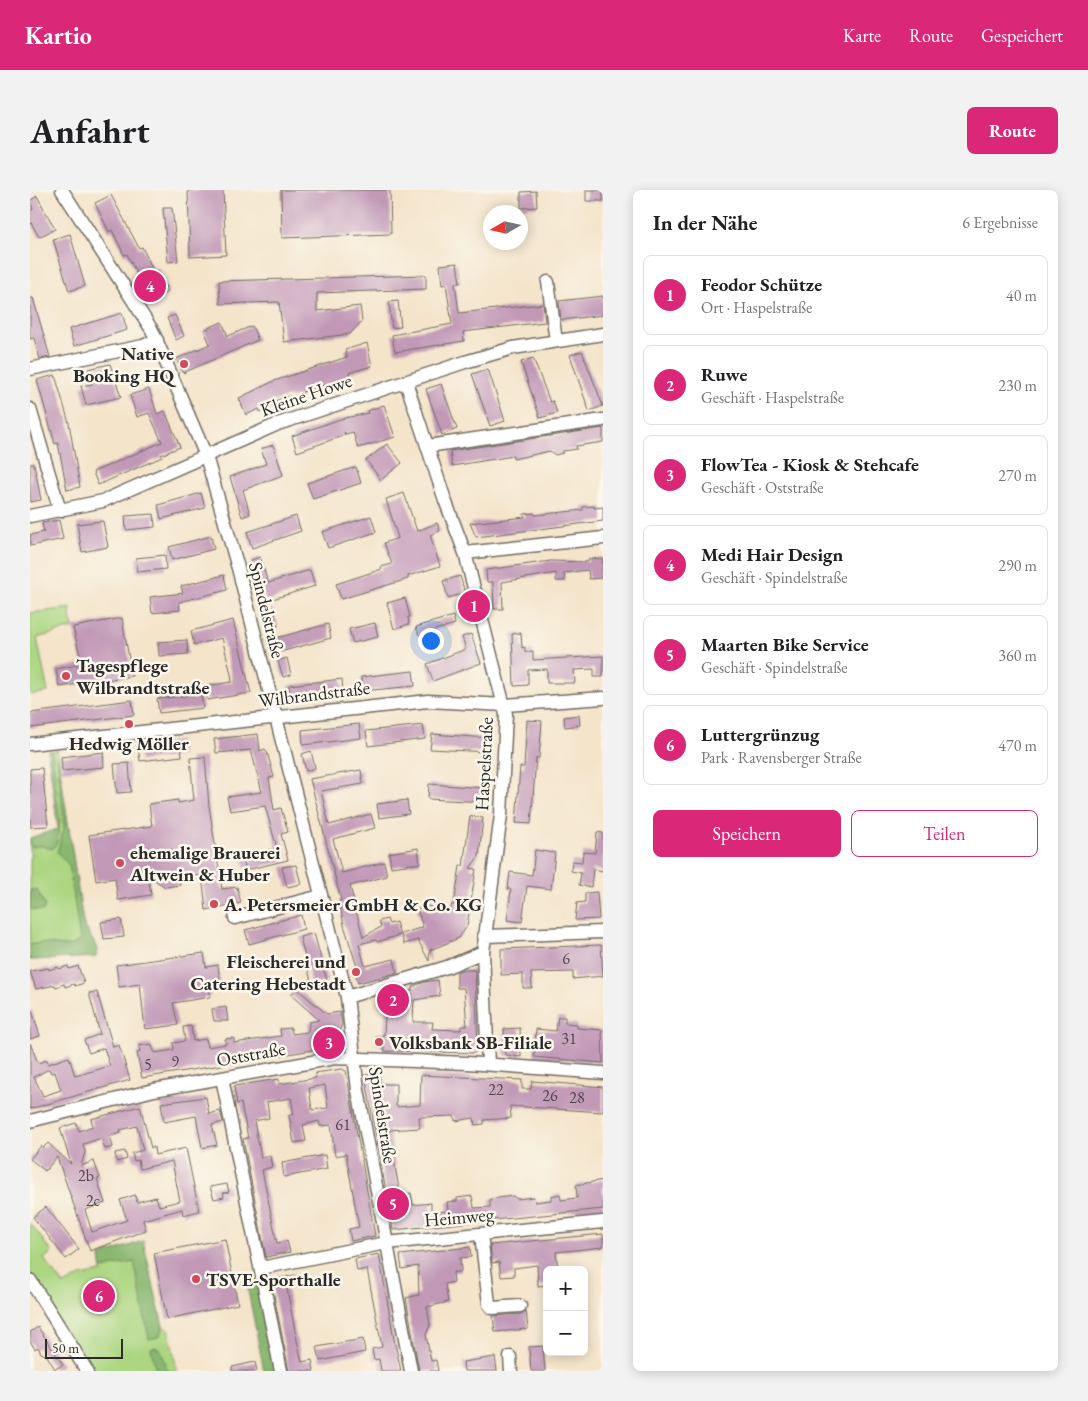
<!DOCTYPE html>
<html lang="de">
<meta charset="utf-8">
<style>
body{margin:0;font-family:"EB Garamond",serif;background:#f2f2f2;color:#202124}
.controls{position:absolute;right:15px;bottom:15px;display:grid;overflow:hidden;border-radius:8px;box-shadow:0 2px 12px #0003}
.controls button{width:45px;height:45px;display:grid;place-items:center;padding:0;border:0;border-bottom:1px solid #e0e0e0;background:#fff;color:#202124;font:25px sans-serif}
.compass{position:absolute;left:453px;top:15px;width:45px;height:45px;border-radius:50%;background:#fff;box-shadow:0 2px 12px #0003;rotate:261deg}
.scale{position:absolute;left:15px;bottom:12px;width:78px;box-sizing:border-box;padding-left:5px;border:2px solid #2b2b2b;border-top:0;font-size:14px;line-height:18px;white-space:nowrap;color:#2b2b2b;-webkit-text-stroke:4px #fbf7ec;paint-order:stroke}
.you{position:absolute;left:400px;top:450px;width:18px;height:18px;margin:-12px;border:4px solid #fff;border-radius:50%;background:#1a73e8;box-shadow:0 0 0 8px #1a73e833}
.badge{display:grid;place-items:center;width:32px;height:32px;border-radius:50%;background:#db2777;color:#fff;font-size:16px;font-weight:700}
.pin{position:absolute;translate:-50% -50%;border:2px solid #fff;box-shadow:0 1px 5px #0006}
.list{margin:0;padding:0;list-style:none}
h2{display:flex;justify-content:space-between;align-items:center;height:65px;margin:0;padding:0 20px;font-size:21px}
h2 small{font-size:16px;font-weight:400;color:#757577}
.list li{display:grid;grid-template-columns:32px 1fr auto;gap:15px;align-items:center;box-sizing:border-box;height:80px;margin:0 10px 10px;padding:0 10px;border:1px solid #e0e0e0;border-radius:8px}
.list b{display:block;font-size:19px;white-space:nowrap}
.list p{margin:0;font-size:16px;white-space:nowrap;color:#757577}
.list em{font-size:16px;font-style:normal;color:#757577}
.actions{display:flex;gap:10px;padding:15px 20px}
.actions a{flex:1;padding:11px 0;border:1px solid #db2777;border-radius:8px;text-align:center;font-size:18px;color:#db2777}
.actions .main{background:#db2777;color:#fff}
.map{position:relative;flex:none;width:573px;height:1181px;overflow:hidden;border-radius:8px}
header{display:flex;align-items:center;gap:30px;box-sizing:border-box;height:70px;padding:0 25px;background:#db2777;color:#fff}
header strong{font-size:24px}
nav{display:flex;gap:28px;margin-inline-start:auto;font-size:18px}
.intro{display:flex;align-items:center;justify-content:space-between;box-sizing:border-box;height:120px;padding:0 30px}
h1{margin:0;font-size:35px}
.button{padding:12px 22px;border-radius:8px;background:#db2777;color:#fff;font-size:18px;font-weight:700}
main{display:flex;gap:30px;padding:0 30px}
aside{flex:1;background:#fff;border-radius:8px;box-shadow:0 2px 12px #0003}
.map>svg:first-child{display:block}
</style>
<header>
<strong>Kartio</strong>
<nav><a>Karte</a><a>Route</a><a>Gespeichert</a></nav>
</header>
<div class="intro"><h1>Anfahrt</h1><a class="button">Route</a></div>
<main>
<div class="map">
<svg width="573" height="1181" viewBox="0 0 573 1181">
<rect width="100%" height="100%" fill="#fbf7ec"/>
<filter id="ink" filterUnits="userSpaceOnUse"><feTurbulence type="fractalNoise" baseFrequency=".02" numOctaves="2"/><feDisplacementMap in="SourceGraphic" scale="10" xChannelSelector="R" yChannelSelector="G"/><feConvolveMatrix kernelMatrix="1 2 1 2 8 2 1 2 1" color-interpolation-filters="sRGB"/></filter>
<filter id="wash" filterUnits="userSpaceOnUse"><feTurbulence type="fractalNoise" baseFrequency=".0096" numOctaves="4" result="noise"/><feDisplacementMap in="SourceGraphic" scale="20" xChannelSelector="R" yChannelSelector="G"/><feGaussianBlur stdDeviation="1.12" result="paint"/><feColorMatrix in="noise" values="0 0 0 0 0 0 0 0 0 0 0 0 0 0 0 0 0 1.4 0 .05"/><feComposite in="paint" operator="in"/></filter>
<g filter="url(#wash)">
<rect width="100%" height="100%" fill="#f4e4ca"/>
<path fill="#acd681" stroke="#6c8056" d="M41,418L40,427L43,438L7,448L18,502L0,505V423Z
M27,560L53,733L68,760L66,767L0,770V648L28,639L18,561Z
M0,1033L22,1062L14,1069L34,1095L51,1086L72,1082L70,1066L113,1051L133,1136L139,1140L147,1181H61L0,1085Z"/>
<path fill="#89b76f" stroke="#5a714d" d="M27,560L53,733L68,760L66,767L0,770V755C20,748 35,764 50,750L39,675L27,662L34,639Z
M18,561H22L30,632L27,653L22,659L12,656L0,657V648L28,639Z
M0,700H7L15,716L13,721L0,719Z
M113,1051L133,1137L129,1147L119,1149L104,1072L72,1079L70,1066Z
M227,1086L247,1181H234L218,1101L219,1093L223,1087Z
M125,1157L131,1160L138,1181H126L121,1158Z"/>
<g id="blocks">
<path fill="#c199b7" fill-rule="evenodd" d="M158,0H193L196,65L160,67Z
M251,0H360L361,44L252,48Z
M556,0H573V11H556Z
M506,1L507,17L491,18V2Z
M81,5L109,58L112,57L124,82L128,80L138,102L122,110L112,87L109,89L97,64L94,65L82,40L79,42L65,13Z
M7,6L25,39L9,47L0,31V21L3,19L0,11Z
M133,18H142L148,71L138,72Z
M40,44L55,96L39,101L23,49Z
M427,73L430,93H425L429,123L513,114L515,132L433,142L434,151L365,162L362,145L422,134L416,94L412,95L410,75Z
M396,85V99L287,103V121L330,116L332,131L320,144L254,152L249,112L190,114L189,91Z
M573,106V125L531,130L529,111Z
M0,108H3L20,167L10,169L4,148L0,149Z
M368,111L371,137L362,138L359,112Z
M92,123L97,140L44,156L39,139Z
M145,125L154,146L146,150L137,128Z
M192,132L198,146L222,136L228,150L153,183L146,169L180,154L174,140Z
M337,153L342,176L319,183L320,186L308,190L309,193L297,196V194L272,202L273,204L261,208L260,206L242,212L240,217L230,222L229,219L216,225L209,208L244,191L317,167L315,160Z
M552,161L573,216L559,221L540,165Z
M503,168L520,212L523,211L527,223L510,228L491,172Z
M80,174L91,207L56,215L51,196L62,194L58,179Z
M458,179L475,231L460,236L442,184Z
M25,185L39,233L50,297L37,300L28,253L25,254L7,190Z
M411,194L427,239L412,245L396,199Z
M119,199L127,224L135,221L150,257L131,265L132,267L68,295L63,282L132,252L119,223L107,227L100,205Z
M354,215L365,247L328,258L323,242L316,244L314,242L315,245L267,262L262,246L310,229L338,223L337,221Z
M573,238V252L546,256L547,259L533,261V263L525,265L520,261L483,269V266L422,276L420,261Z
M357,254L372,273L351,290L336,270Z
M243,255L253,285L213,300L220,324L212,327L200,287L236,274L231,259Z
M0,274H4L11,310L0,312Z
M326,277L331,293L283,309L277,293Z
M171,303L175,318L131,329L128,315Z
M374,303L387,341L407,333L410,341L400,345L410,376L378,386V389L311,409L306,394L352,379L351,377L362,374L354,353L368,348L356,309Z
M564,316V318L573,317V331L446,347L440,333L495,327L494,324L504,323L505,325L553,320V317Z
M124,324L125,337L96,340L95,326Z
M266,326L271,341L222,358L217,342Z
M341,326L346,342L298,358L292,342Z
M29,330L33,349L0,356V345L14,342L12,333Z
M73,331L78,357L52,362L47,334Z
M181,346L184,359L142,370L139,357Z
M135,365L136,379L107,382L106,368Z
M230,367L238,393L280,380L285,396L236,411L221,370Z
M573,368L572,388L559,389L558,380L534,383L535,391H526V383L472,392L473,419H464L463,392H457L456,380L521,371L558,372V369Z
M194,385L197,400L149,412L150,420L122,423L120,407L153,403L151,396Z
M430,386L435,403L418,408L413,391Z
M375,408L380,427H378L379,434L364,439L357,413Z
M243,420L248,436L240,438L235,422Z
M423,426L425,434L389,445L386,437Z
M92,428L102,486L29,497L26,479L52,474L43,437Z
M203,430L221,503L177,510L175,496L202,492L201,484L192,448L164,455L161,441Z
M345,433L348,447L323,453L319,439Z
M298,434L301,448L250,462L246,448Z
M491,443L492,458L495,457V462L503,461V470L573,466V487H564V479L544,480L545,493H517V479L498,480V495L484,496L482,444Z
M441,444L451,473L403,491L397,474L436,459L432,447Z
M157,450L158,464L129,466L128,452Z
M257,468L261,485L253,487L248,471Z
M383,481L385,496L332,501L331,487Z
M312,489L313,503L260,509L259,495Z
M171,504L173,518L129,523L127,509Z
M102,510L104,525L0,538V523Z
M549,525L550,535L535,537L534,527Z
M497,530L512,531L509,568H506L501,634L486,633L490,577H494Z
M329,534L331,548L273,555L272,540Z
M393,535L395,549L338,556L336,541Z
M228,544L230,561L235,559L237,562L244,587L239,588L244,620L251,618L258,642L251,644L258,670L216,680L212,667L247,658L235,616L200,621L197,607L232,602L221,560L186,563L184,549Z
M402,544L459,548L458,562L400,559Z
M150,551L152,566L110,571L108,556Z
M281,561L285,578L276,581L272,564Z
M73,562L74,577L32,581L31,567Z
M175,567L179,616L192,699L207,697L211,713L176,720L172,685L149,687L150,695L135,697L118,685L121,705L88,710L85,688L66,691L59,645L122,636L119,614L148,610V613L164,610L160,568Z
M99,573L101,602L87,603L84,574Z
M12,578L18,636L0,637V579Z
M331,580L333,594L291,601L299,635L341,624L345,638L303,649L312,683L354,672L357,686L320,696L333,747L351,737L349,731L357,729L359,734L366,732L370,745L347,752L346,750L329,754L335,776L364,769L367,783L328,793L324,778L327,777L314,735L309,711L311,710L280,589Z
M399,594L456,598L455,612L398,609Z
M377,610L379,624L349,628L347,614Z
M440,626L453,628L449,666L440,678L446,679L437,736L429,748L400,760L399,771L388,750L374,754L371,744L393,737L387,719L397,716L420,721L422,714L424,715L430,676H433Z
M567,642L573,643V681L563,679L561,697L549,695L551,683L541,681L542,671L552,672L553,662L565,663Z
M388,658L390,673L361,677L359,663Z
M505,660L525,663L521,699L497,696L492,732L477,730L481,700L478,699L480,682L502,685Z
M266,675L271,694L257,697L252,677Z
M567,702L569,729L545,730L547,713L555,712V703Z
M271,725L274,739L219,754L215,740Z
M91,729L94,747L74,749L71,732Z
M284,743L297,791L282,795L270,747Z
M571,755L573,786L543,789V782L501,783L502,798H493V784L471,785V759Z
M174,763L176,777L188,775L191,799L180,800V807L143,813L148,835L115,839L110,794L89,797L86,775Z
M38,776L39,779L48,776L54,793L45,796L44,794L35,797L34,794L26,797L25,795L6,799L0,781L19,778V780L28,777L29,779Z
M430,780H445L448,860L444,863L354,861V857L346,854V847L354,845L356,806L363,807V802L366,801H382V797L394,792L408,790L410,806L384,810L383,832H403L402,839L431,840V836H437L434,798H427V782Z
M266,798L297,824L310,822L312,835L301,857L112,888L107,863L110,862L109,856L121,854L125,863L144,860L143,853L155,851L153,837L161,836L163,851L176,849L178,857L196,854L195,849L204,848V853L251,846L250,839L261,838L262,844L278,842L279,832L289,830L261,805Z
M67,802L83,857L89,855L100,890L0,919V853L8,873L17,870L18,874L39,867L45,886L80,876L74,858L59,863L54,850L70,844L59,803ZM19,879L21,883L25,882L31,900L13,906L4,887Z
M196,817L198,831H184L182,819Z
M0,821H2L10,846L0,849Z
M528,827H535V833L547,834V838L572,840L573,873L504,867L506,839L526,841Z
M490,838L491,867L475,865L474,839Z
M312,879L316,881L345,1046L321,1051L319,1039L329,1037L316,964L305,966L301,935L290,936L289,931L273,935L276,951L264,953L259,925H264L261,908L237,912L239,928L224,931L231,968L240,966L242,977L232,980L247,1053L257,1051L260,1062L236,1067L213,949L218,948L211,913L207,914L204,896L249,889V894L286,888L285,883ZM295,895L298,918L282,920L279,898Z
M349,883L351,894H366V916L368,917L390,915L391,885L492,890V899H501L502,891L573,897V922L480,916L481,928L454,930V934L445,935L444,928L425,931L424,926L389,927L390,938L359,940L370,1005L381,1003L383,1015L401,1013V1019L407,1022L418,1021L417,1012L427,1011V1008L442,1006L444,1018L460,1017V1009L483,1006L487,1009L504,1007L505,1012L521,1010V1006L530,1004L531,1010L547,1008L546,995L573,990V1019L363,1040L335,885Z
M176,907L179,924L190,921L193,932L182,935L187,955L172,958L166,926L134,932L131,913Z
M110,916L121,958L124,957L125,965L156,958L169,1021L153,1025L152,1019L113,1030L116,1040L60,1061L27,967L15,981L0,969L11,956L13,958L18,953L41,974L30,938L46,933L49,941L63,936L61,929ZM107,936L113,960L102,963L104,971L108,970L110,979L142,971L150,1011L129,1016L126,1007L107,1012L105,1005L90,1010L97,1030L62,1042L55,1020L75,1013L67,989L70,988L64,971L51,976L55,962L53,954L72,948L75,959L83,957L80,946L91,943L90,940Z
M95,961L97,969L87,972L85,963Z
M295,965L297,979L254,987L252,973Z
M197,994L199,1002L193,1003L194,1007L184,1009L180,997Z
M16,1017L49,1059L36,1069L3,1027Z
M573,1044V1057L526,1062L528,1080H516L517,1095L508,1096L507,1075L484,1078V1086L471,1087L469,1072L462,1073L460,1055Z
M195,1049L208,1114L137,1129L124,1063Z
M440,1057L441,1067L430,1068L431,1082H423L424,1092L415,1094L418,1112L397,1117L400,1135L396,1145L401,1171L406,1170L408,1181H389L376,1108L389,1105L388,1076L372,1079L370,1065Z
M349,1064L364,1149L371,1181H351L349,1169L344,1170L342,1159L352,1157L337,1079L327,1081L325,1069Z
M265,1085L267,1097L257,1099L266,1146L272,1172L282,1170L284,1181H259L241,1090Z
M496,1121L498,1139L465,1142L463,1126L491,1124Z
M8,1137L33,1175L25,1179L17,1166L11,1163L8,1157L5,1159L0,1151V1142Z
M333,1149L335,1162L290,1171L287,1157Z
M513,1156L515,1181H501L499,1157Z
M465,1167L467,1181H434L433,1172Z
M225,1172L227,1181H202V1177Z"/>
</g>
</g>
<g filter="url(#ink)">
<use href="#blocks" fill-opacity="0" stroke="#716c63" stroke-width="1"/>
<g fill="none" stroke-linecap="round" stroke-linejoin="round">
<g stroke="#716c63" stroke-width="15">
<path id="minor" d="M32,0L122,140L176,266L208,378L317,807L328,900L381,1181
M518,92L526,151
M0,179L113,156L127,150
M376,192L415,310L435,363L476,524L471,625L453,762L458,874
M0,219L30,321
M398,256L573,230
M0,326L73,311L248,234L435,172L483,158L573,144
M435,363L573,348
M0,554L398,511L475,515L573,508
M205,728L291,706
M454,746L573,742
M317,807L417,777L453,762
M192,888L251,1181
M0,931L124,900L305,868L437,873L573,883
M451,1044L459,1114L462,1118L490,1116
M231,1078L356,1053L573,1032
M0,1090L57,1181
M480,1167L481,1181"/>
</g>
<use href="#minor" stroke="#fff" stroke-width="12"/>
</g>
</g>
<g fill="#d1495b" stroke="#fbf7ec" stroke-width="2">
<circle cx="154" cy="174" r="5"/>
<circle cx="36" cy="486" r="5"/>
<circle cx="99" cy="534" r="5"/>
<circle cx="90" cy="673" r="5"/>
<circle cx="184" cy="714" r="5"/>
<circle cx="326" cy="782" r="5"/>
<circle cx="349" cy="852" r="5"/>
<circle cx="166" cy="1089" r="5"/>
</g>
<g text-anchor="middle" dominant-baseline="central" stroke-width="5" stroke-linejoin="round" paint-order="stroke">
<g font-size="16" fill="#50464e">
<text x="536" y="768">6</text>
<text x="539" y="848">31</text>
<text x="145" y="871">9</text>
<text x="118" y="874">5</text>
<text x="466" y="899">22</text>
<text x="520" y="905">26</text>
<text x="547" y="907">28</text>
<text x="313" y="934">61</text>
<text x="56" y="985">2b</text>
<text x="63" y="1010">2c</text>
</g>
<g font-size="19" font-weight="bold" fill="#2b2b2b" stroke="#fbf7ec" text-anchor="start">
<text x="144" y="163" text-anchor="end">Native<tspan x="144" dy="22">Booking HQ</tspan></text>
<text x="46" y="475">Tagespflege<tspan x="46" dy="22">Wilbrandtstraße</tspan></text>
<text x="99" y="553" text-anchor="middle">Hedwig Möller</text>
<text x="100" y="662">ehemalige Brauerei<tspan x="100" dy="22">Altwein &amp; Huber</tspan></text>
<text x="194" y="714">A. Petersmeier GmbH &amp; Co. KG</text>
<text x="316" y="771" text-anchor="end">Fleischerei und<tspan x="316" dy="22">Catering Hebestadt</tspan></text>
<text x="359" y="852">Volksbank SB-Filiale</text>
<text x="176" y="1089">TSVE-Sporthalle</text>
</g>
<g font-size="19" fill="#2b2b2b" stroke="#fbf7ec">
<text transform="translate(276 205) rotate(-19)">Kleine Howe</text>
<text transform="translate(237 420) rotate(76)">Spindelstraße</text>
<text transform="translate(284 504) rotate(-7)">Wilbrandstraße</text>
<text transform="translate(454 574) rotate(-87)">Haspelstraße</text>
<text transform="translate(221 864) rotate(-10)">Oststraße</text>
<text transform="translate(353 925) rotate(81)">Spindelstraße</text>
<text transform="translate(429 1027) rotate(-5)">Heimweg</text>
</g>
</g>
</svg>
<div class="controls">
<button>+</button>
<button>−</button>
</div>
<svg class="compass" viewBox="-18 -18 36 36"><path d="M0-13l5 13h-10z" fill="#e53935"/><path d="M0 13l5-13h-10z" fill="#757577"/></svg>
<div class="scale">50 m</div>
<div class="you"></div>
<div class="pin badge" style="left:444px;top:416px">1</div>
<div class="pin badge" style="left:363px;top:810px">2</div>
<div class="pin badge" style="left:299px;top:853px">3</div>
<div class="pin badge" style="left:120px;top:96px">4</div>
<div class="pin badge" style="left:363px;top:1014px">5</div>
<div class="pin badge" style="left:69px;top:1106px">6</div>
</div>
<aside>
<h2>In der Nähe<small>6 Ergebnisse</small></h2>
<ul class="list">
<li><span class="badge">1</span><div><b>Feodor Schütze</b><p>Ort · Haspelstraße</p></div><em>40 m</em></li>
<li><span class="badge">2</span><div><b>Ruwe</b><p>Geschäft · Haspelstraße</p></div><em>230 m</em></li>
<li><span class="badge">3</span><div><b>FlowTea - Kiosk &amp; Stehcafe</b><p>Geschäft · Oststraße</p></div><em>270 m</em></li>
<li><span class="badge">4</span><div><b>Medi Hair Design</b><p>Geschäft · Spindelstraße</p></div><em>290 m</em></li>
<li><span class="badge">5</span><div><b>Maarten Bike Service</b><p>Geschäft · Spindelstraße</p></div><em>360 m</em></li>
<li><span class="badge">6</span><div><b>Luttergrünzug</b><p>Park · Ravensberger Straße</p></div><em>470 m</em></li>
</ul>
<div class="actions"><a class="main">Speichern</a><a>Teilen</a></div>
</aside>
</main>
